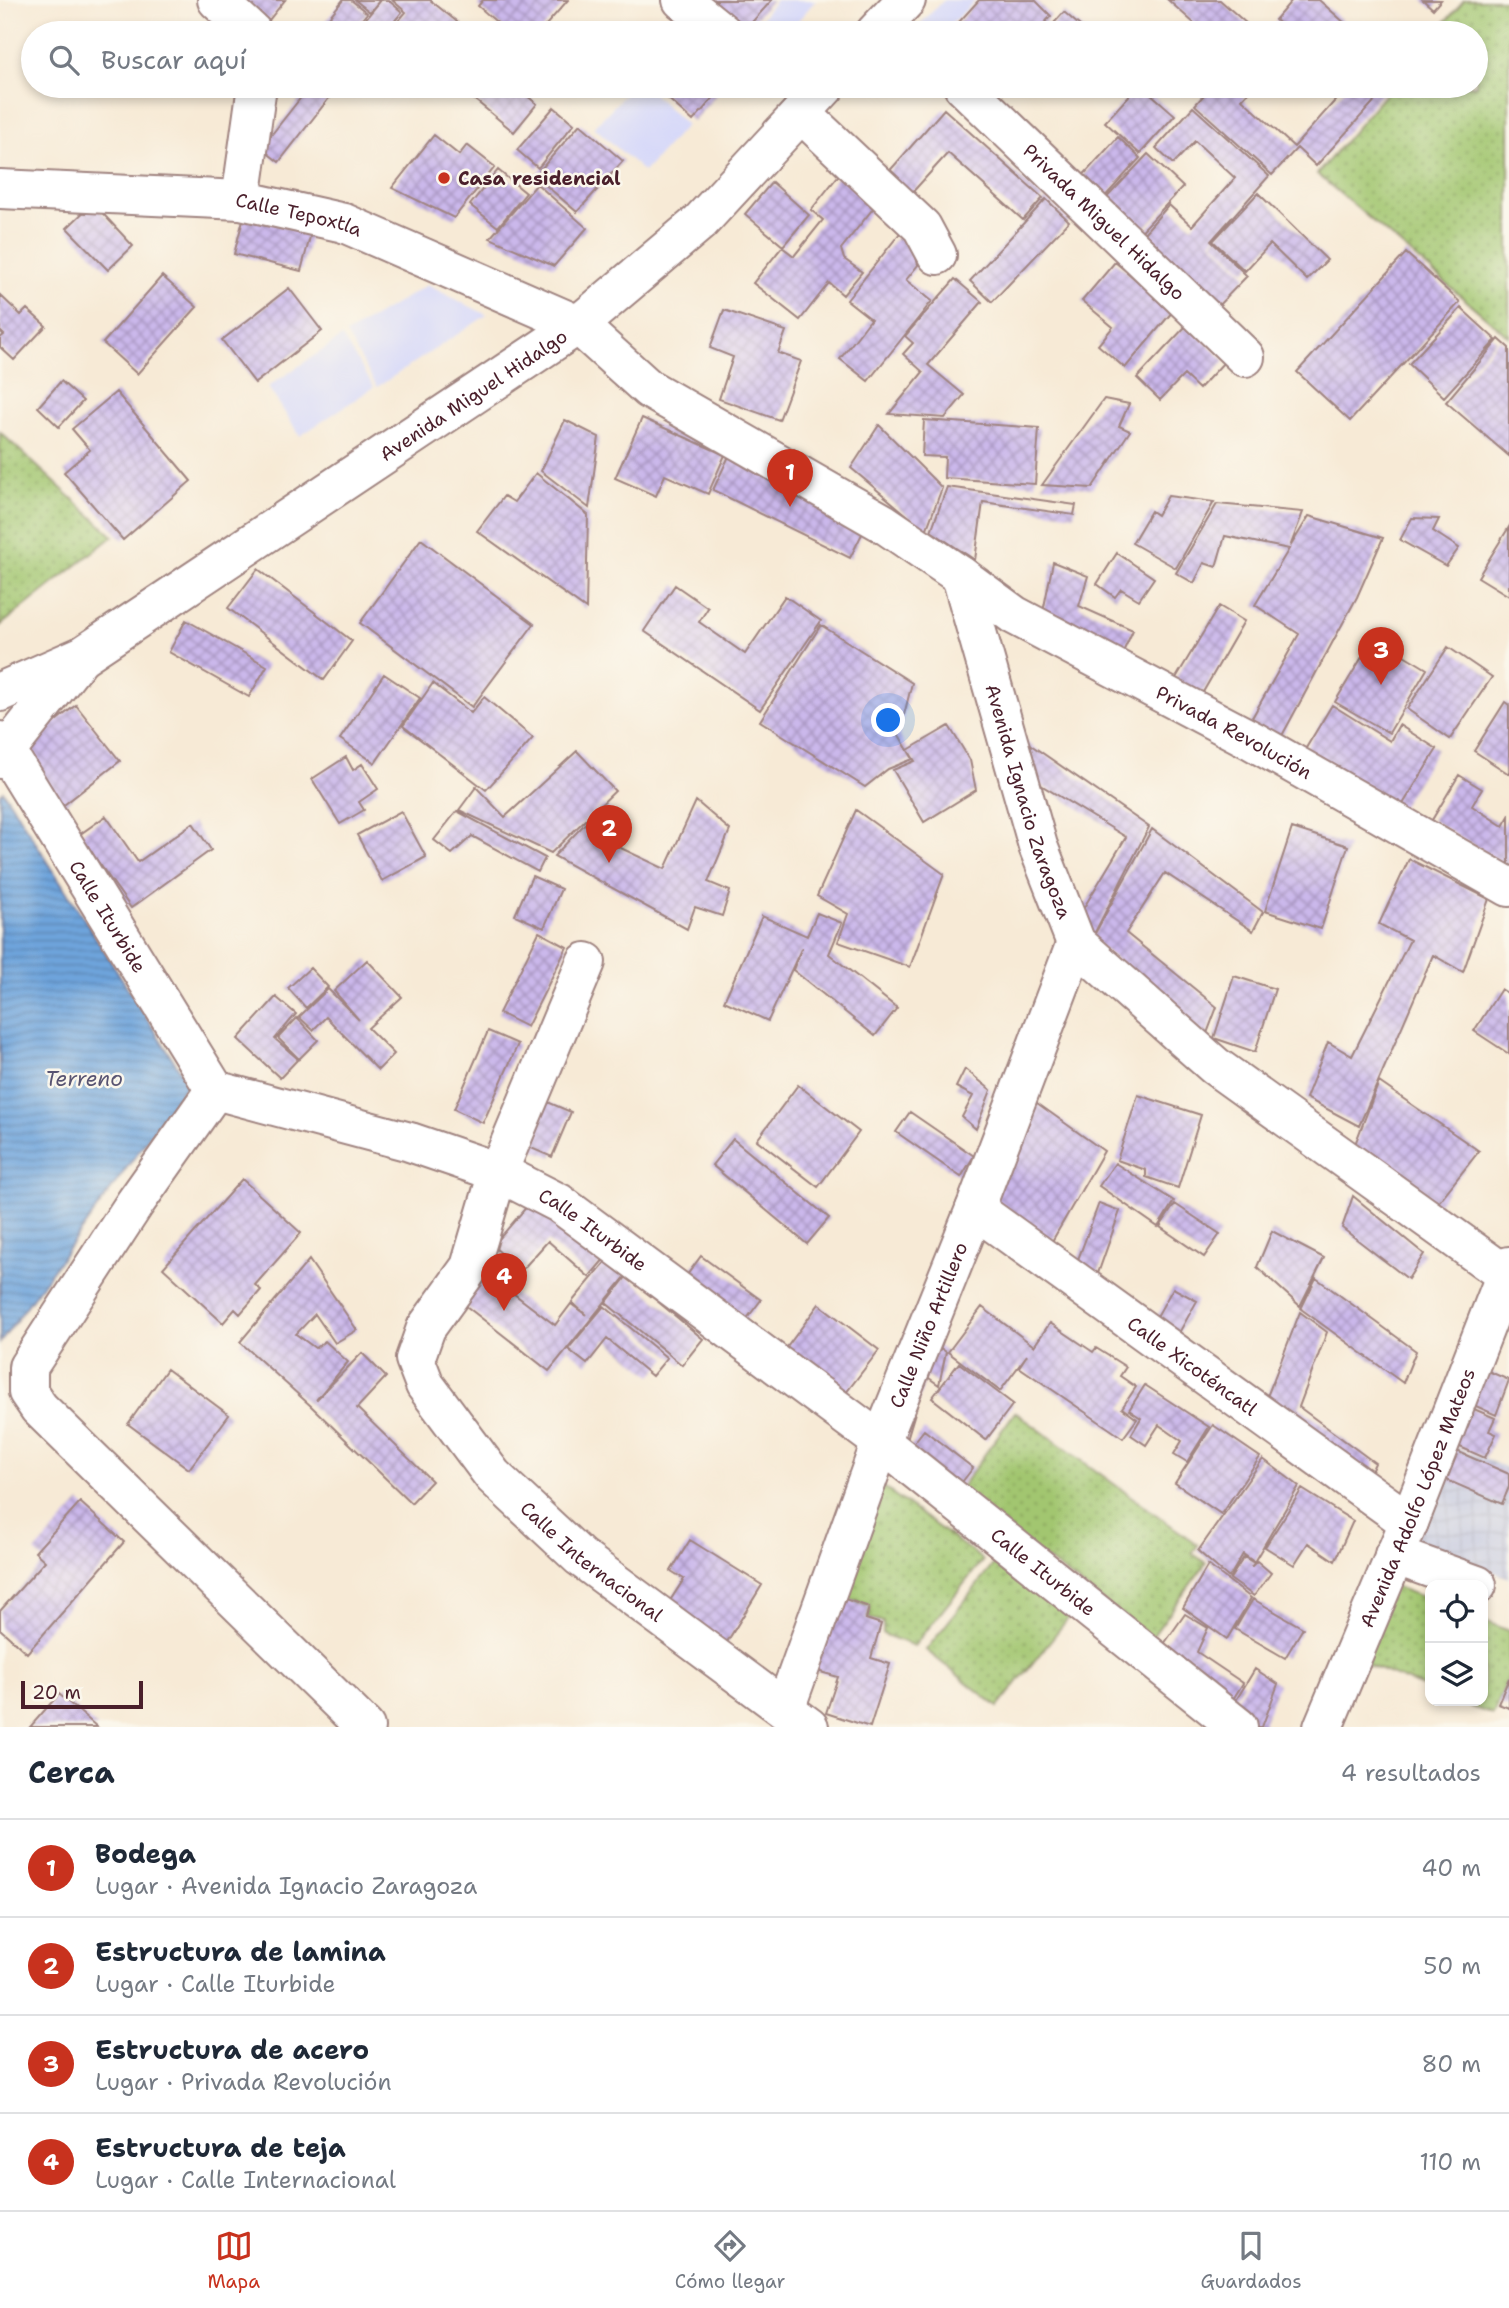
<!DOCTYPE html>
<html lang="es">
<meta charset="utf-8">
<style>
body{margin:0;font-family:"Shantell Sans",sans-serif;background:#f6f6f7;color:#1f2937}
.controls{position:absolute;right:21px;bottom:21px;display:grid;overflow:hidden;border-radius:14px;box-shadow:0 4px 10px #0003}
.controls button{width:63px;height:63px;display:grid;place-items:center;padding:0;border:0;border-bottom:2px solid #e0e1e3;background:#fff;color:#1f2937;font:35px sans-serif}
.scale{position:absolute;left:21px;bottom:18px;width:122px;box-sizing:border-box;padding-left:7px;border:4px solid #4a1f2b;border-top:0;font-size:19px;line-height:24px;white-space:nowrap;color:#4a1f2b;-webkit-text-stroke:5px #fbf7ec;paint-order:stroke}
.you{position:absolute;left:889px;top:721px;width:24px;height:24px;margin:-18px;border:5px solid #fff;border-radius:50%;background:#1a73e8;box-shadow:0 0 0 10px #1a73e833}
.badge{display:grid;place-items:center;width:46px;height:46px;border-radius:50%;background:#c8321e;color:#fff;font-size:23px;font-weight:700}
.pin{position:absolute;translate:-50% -58px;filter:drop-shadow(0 2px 4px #0008)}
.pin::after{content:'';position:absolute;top:37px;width:24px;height:21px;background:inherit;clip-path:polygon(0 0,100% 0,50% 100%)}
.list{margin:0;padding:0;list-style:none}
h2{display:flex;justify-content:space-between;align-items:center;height:91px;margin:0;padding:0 28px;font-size:30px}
h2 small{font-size:23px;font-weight:400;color:#747a83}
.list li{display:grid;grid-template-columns:46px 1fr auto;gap:21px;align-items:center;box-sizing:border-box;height:98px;padding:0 28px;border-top:2px solid #e0e1e3}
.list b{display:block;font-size:26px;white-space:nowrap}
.list p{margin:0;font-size:23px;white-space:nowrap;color:#747a83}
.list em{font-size:23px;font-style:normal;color:#747a83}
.icon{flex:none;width:38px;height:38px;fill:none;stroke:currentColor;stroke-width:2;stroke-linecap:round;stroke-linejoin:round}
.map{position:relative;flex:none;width:1509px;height:1727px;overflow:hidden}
.search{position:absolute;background:#fff;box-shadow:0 4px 10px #0003;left:21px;right:21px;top:21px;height:77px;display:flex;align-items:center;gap:18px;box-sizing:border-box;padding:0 24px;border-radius:38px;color:#747a83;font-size:26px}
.sheet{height:483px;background:#fff}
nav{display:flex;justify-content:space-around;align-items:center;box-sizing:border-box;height:98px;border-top:2px solid #e0e1e3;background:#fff;font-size:19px;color:#747a83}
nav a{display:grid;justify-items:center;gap:4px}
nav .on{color:#c8321e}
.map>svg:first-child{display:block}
</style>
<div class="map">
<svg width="1509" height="1727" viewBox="0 0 1509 1727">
<defs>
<pattern id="industrial-grid" width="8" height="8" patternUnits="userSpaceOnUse" patternTransform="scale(1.75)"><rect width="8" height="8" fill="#bec3de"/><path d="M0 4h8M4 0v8" fill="none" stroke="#a5a7bf"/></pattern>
<pattern id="grass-dots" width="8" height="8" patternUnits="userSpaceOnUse" patternTransform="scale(1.75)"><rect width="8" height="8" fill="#a2c670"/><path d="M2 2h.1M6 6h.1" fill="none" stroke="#86a05c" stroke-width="1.8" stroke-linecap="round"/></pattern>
<pattern id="water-rules" width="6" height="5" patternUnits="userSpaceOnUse" patternTransform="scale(1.75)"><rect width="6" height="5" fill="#6ea4dc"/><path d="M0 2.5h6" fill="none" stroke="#5c85b3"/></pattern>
<pattern id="building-cross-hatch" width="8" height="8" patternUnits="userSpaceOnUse" patternTransform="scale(1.75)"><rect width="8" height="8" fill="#cbb8eb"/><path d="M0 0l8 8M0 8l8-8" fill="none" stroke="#a795bf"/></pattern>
</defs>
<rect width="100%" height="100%" fill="#fbf7ec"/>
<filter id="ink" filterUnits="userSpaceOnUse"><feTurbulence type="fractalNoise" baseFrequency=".0143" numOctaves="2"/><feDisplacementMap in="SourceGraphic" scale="14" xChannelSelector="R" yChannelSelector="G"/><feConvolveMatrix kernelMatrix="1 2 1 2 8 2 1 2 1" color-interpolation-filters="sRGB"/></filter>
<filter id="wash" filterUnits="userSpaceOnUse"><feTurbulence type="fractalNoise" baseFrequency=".00686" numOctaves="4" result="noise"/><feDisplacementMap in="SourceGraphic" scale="28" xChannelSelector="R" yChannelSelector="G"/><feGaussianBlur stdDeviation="1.57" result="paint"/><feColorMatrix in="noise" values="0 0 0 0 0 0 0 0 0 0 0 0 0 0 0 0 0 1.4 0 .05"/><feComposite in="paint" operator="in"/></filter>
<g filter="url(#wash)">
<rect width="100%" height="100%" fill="#f7ead6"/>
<path fill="#d6d8f9" d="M776,0H816L787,33H749Z
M944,0H976L942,33H925L918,26Z
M633,86H645L686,125L644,172L594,127Z
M427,285L487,315L377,387L346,334Z
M342,337L374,387L300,436L268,387Z"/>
<path fill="url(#industrial-grid)" d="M1450,1445L1509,1469V1578L1413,1541Z"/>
<path fill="url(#grass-dots)" stroke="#76724e" stroke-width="2" d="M1464,0H1509V337L1317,174L1392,86H1476V33H1436Z
M0,432L113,536L0,626Z
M1015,1412L1198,1545L1192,1553L1206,1563L1152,1637L957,1493Z
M874,1480L983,1560L914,1646L883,1634V1622L868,1618L871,1606L839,1595Z
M997,1560L1069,1617L998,1707L926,1650Z
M1391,1585L1430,1600V1690L1358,1661Z
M1483,1620L1509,1631V1676L1493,1715L1457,1701H1483Z"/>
<path fill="url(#water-rules)" stroke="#5c6284" stroke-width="2" d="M3,791L188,1083L0,1343V794Z"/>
<g id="blocks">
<path fill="url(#building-cross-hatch)" d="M235,0H285L265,25Z
M343,0H351L367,13L351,33H316Z
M355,0H380L370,12Z
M381,0H388L402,12L385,33H354Z
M392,0H430L471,33H388L406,12Z
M483,0H568L539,33H509L478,6Z
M709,0H772L744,31Z
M979,0H1035L1051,16L1035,33L1024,25L1017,33H949Z
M1168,0H1220L1257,33H1205Z
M1292,0H1319L1356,33H1290L1275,20Z
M1423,0H1441L1433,9Z
M1064,12L1088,33H1045Z
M310,86L329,98L279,162L261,148Z
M458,86H515L537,104L514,132Z
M654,86H724L693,121Z
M1138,86H1142L1175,115L1140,154L1105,122Z
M1212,86H1254L1242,99L1294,147L1348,86H1388L1316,166L1297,148L1272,175L1195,105Z
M554,107L574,124L538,168L517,150Z
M1193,107L1269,176L1211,241L1247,276L1210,314L1136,242L1169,205L1192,226L1235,178L1195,141L1173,164L1156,148Z
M944,109L1043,198L1023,220L948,153L909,196L886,175Z
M580,124L623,161L577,212L535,176Z
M434,135L459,155L467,145L495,167L454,218L392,188Z
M1118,137L1140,158L1101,201L1078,181Z
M1148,154L1183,187L1133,240L1099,206Z
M498,170L526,193L498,227L470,205Z
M842,171L879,201L841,249L844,259L862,272L843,295L829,283L800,320L753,283L782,247L794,256L823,220L811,210Z
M772,182L809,215L783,246L745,214Z
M537,184L587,228L554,266L490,238Z
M1258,193L1327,260L1307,280L1270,244L1245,271L1213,241Z
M1046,199L1069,221L992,302L970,281Z
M93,203L133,246L108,270L67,228Z
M244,216L311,233L301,271L234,254Z
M908,223L918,265L906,280L932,301L868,381L840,359L871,319L847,300Z
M1406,253L1460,302L1350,421L1297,372Z
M1115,262L1173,311L1125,368L1098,345L1113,327L1082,301Z
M162,276L197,307L137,374L103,343Z
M955,279L982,302L928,365L964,395L945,418L889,414L923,372L903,354L913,343L905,336Z
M289,288L322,331L255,383L222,340Z
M0,295L21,315L27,309L46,326L14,360L0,347V338L4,335L0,331Z
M1461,308L1496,340L1444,397L1409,364Z
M724,310L786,331L778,353L801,361L779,420L719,399L733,357L710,348Z
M1187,325L1225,361L1199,389L1184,375L1160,400L1137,378Z
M1499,339L1509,348V456L1446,402Z
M61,381L83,401L59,427L38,407Z
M116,392L191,481L123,540L64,472L90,450L72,429Z
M1104,399L1129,404L1119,426L1130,431L1092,488L1042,485Z
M642,418L725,455L708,494L665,475L656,496L615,478Z
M565,420L599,437L589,508L541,471Z
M924,420L1039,428L1035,484L944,478L945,457L922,456Z
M879,425L942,488L926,531L851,468Z
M729,456L867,524L850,558L713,490Z
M536,473L588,515L586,609L477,531L504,496L514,502Z
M947,487L1076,505L1074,515L983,502L975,560L931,531Z
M1168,496L1214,502L1176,568L1132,543L1151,511L1157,515Z
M1217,504L1303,512L1290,547L1309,516L1383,538L1357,597L1278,743L1248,725L1299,634L1255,605L1289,549L1225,536L1216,567L1204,563L1194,583L1176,573Z
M1412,518L1439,519L1433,531L1459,548L1446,566L1400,540Z
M1509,527V596L1478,577Z
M421,539L534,624L472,707L360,623Z
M1117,553L1154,578L1139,600L1121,589L1115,597L1097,584Z
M1053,562L1088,576L1079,606L1133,630L1119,661L1042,617Z
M258,569L352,641L324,680L228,608Z
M675,585L708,608L699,622L745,654L785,596L821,621L760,710L644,631Z
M1219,606L1244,621L1199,699L1173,683Z
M186,620L267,666L249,697L169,652Z
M821,625L912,683L899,735L913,759L888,769L865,787L760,721Z
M1374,637L1427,669L1389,733L1335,702Z
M1448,647L1492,677L1450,739L1407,709Z
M384,674L420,698L375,763L340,739Z
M433,683L471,713L484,697L533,738L486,790L403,726Z
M1505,702L1509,705V774L1474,751Z
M76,705L120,761L60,808L17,752Z
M1332,705L1390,741L1399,725L1437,749L1395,817L1300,758Z
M949,726L970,760L976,790L924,822L893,770L915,761L908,750Z
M1015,734L1149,827L1092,938L1077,919L1126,837L1028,777Z
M577,751L615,791L551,853L459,810L476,787L505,817Z
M346,757L353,770L362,764L378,789L359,802L364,810L340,824L312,779Z
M1459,775L1482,789L1472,806L1503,826L1509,816V867L1432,820Z
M696,801L730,830L708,882L730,891L722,916L695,907L687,929L554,856L603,805L623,817L608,842L665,869Z
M856,810L944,874L910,967L838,942L848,914L817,896Z
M401,811L426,857L382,881L357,835Z
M457,811L545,858L538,872L472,836L452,854L434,840Z
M106,816L138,862L193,823L211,850L131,908L79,835Z
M1292,828L1348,846L1321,929L1265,911Z
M1152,829L1263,912L1253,931L1165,873L1126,933L1217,1007L1206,1036L1092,939Z
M1409,859L1489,899L1463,972L1433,955L1359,1126L1306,1098L1328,1042L1352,1056L1410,940L1379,924Z
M532,876L561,889L544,928L515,915Z
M817,913L842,923L829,954L897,1008L875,1036L793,970L802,947L768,1021L724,1001L762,916L807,936Z
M539,932L567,947L527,1027L499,1013Z
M367,960L402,997L368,1028L394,1054L378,1070L326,1017L313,1030L299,1017L328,989L359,1020L334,991Z
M310,968L328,987L306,1008L288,988Z
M1234,976L1275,989L1255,1052L1214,1038Z
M1501,989L1509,994V1054L1474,1031Z
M276,997L296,1014L275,1039L298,1059L280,1078L238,1039Z
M297,1018L318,1040L299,1059L278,1038Z
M488,1031L518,1044L483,1123L454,1109Z
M965,1069L991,1090L976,1129L962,1117L973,1096L956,1087Z
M1379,1082L1479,1151L1433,1209L1354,1147Z
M798,1085L859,1132L818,1187L757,1140Z
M1023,1093L1104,1151L1051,1243L986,1199Z
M1138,1095L1201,1115L1178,1188L1146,1177V1170L1117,1160Z
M536,1097L571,1112L552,1157L517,1142Z
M910,1112L974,1156L961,1177L896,1132Z
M733,1139L829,1218L807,1244L712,1165Z
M1115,1163L1174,1201L1158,1227L1099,1186Z
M242,1179L301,1233L255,1285L261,1290L240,1314L235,1309L223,1323L163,1268Z
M1353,1196L1424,1254L1408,1279L1342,1228Z
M535,1197L605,1258L589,1277L548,1241L521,1271L493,1246Z
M1099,1203L1120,1211L1095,1282L1073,1273Z
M1175,1204L1220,1234L1204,1257L1160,1227Z
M1272,1231L1324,1258L1300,1306L1257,1267Z
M485,1251L515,1274L505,1287L555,1325L571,1304L586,1315L572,1302L608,1259L626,1276L549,1371L452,1295Z
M701,1256L761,1300L739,1329L679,1286Z
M309,1260L357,1330L335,1343L315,1314L296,1334L315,1348L325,1341L348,1362L316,1400L362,1353L386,1377L357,1408L432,1481L411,1503L311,1406L240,1342Z
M627,1276L703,1339L682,1365L606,1303Z
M1316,1278L1416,1351L1403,1383L1301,1309Z
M1173,1288L1197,1301L1175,1340L1151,1327Z
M819,1304L879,1350L835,1407L776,1362Z
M604,1306L667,1358L652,1376L607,1339L587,1364L568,1349Z
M982,1307L1034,1346L1050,1323L1093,1352L1096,1348L1126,1367L1120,1376L1136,1387L1122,1408L1137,1419L1123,1438L1019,1367L1027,1355L1000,1391L948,1352Z
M1300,1312L1327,1332L1299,1407L1375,1463L1364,1487L1261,1412Z
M926,1338L946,1352L939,1385L926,1376L904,1449L886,1439Z
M959,1363L1013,1404L986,1440L932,1398Z
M1474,1365L1509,1380L1496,1415L1460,1399Z
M167,1369L229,1415L189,1469L128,1424Z
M1145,1385L1209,1427L1187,1462L1174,1454L1182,1441L1159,1425L1146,1445L1131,1435L1141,1418L1129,1410Z
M1460,1403L1495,1418L1489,1431L1496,1434L1485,1458L1444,1440Z
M1213,1425L1260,1457L1221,1514L1175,1483Z
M924,1430L973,1468L951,1496L902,1458Z
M1443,1445L1509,1474V1487L1502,1504L1431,1473Z
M1263,1459L1299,1486L1254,1562L1243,1554L1229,1578L1198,1551Z
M1302,1489L1353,1521L1335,1561L1308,1543L1294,1565L1265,1547Z
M80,1502L124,1542L27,1653L0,1629V1611L45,1561L35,1552Z
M690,1540L762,1585L722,1650L662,1613L684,1579L671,1571Z
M1244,1557L1254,1563L1251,1567L1257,1561L1271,1573L1254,1596L1230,1579Z
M1208,1565L1251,1598L1227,1639L1183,1608Z
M839,1597L869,1607L866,1619L881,1624L871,1658L890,1664L870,1727L826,1713L838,1677L803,1667Z
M1253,1599L1303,1628L1285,1658L1235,1629Z
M1185,1614L1208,1628L1197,1652L1243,1683L1227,1709L1157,1654Z
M1255,1669L1278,1684L1262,1727H1253L1229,1712Z
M1509,1678V1708L1498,1704Z
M59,1694L97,1727H30Z"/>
</g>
</g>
<g filter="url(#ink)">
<use href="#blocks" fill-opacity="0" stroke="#a08480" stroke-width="2"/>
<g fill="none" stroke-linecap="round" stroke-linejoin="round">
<g stroke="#a08480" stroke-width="42">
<g id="minor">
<path d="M217,0L253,33"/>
<path d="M682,0L723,33"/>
<path id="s1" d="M963,86L1245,357"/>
<path d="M801,113L922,227L937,255"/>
<path id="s2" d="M0,189L241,200L344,223L578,325L649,389L883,523L961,576L1038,846L1076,943L1215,1066L1506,1275"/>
<path d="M241,200L257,86"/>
<path id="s3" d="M961,576L1014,615L1253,741L1509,887"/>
<path id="s4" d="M0,741L215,1090L410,1142L498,1172L559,1203L881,1442L1238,1727"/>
<path id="s5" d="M586,962L498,1172L470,1267L426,1328L415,1359L425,1385L493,1476L580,1557L809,1727"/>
<path d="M215,1090L135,1203L28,1367V1392L39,1408L365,1727"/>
<path id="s6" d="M975,1209L1409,1522"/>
<path d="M1394,1555L1477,1585"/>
<path id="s7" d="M785,1709L881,1442L975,1209L1076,943"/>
<path id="s8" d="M1323,1727L1409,1522L1509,1266"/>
</g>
</g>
<g stroke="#a08480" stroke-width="42">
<g id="major">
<path d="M875,33L906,0"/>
<path id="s9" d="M0,692L82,656L578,325L700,222L826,86"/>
<path d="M0,759L79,659"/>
</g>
</g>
<use href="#minor" stroke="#fff" stroke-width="38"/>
<use href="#major" stroke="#fff" stroke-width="38"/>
</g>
</g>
<circle fill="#c8321e" stroke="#fbf7ec" stroke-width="2.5" cx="444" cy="178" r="7"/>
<g text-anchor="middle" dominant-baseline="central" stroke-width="5" stroke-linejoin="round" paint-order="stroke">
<g font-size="19" font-weight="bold" fill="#4a1f2b" stroke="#fbf7ec" text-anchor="start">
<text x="458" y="178">Casa residencial</text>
</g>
<g font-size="19" fill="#4a1f2b" stroke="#fbf7ec">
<text stroke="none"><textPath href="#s2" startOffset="301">Calle Tepoxtla</textPath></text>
<text stroke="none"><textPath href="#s1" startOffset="196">Privada Miguel Hidalgo</textPath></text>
<text stroke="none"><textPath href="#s9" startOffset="560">Avenida Miguel Hidalgo</textPath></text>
<text stroke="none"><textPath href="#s3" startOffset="315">Privada Revolución</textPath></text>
<text stroke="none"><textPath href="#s2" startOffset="1297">Avenida Ignacio Zaragoza</textPath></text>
<text stroke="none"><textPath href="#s4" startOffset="206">Calle Iturbide</textPath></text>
<text stroke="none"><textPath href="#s4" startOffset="816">Calle Iturbide</textPath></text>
<text stroke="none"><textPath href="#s7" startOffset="410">Calle Niño Artillero</textPath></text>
<text stroke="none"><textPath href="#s6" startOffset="268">Calle Xicoténcatl</textPath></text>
<text stroke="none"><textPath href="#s8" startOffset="248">Avenida Adolfo López Mateos</textPath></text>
<text stroke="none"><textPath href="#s5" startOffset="707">Calle Internacional</textPath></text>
<text stroke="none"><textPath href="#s4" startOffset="1382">Calle Iturbide</textPath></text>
</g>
<g font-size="21" font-style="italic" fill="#585472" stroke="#fbf7ec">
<text x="84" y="1079">Terreno</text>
</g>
</g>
</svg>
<div class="controls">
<button><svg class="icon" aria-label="locate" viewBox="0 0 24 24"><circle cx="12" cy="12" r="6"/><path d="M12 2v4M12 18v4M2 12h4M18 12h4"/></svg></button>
<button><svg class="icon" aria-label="layers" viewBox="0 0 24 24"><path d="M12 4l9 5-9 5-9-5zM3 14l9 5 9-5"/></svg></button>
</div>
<div class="scale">20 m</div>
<div class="you"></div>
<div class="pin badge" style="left:790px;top:507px">1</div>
<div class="pin badge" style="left:609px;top:863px">2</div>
<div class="pin badge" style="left:1381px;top:685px">3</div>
<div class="pin badge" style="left:504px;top:1311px">4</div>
<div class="search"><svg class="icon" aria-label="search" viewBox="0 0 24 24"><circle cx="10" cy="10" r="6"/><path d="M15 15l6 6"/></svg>Buscar aquí</div>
</div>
<section class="sheet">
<h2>Cerca<small>4 resultados</small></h2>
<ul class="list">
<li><span class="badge">1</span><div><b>Bodega</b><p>Lugar · Avenida Ignacio Zaragoza</p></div><em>40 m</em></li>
<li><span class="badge">2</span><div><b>Estructura de lamina</b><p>Lugar · Calle Iturbide</p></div><em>50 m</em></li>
<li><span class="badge">3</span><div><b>Estructura de acero</b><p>Lugar · Privada Revolución</p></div><em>80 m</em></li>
<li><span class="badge">4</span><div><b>Estructura de teja</b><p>Lugar · Calle Internacional</p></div><em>110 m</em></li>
</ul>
</section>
<nav>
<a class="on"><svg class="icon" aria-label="map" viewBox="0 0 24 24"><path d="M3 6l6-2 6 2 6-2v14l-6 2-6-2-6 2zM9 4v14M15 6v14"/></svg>Mapa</a>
<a><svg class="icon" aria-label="directions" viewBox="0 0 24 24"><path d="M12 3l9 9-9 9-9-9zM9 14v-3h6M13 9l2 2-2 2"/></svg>Cómo llegar</a>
<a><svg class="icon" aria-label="saved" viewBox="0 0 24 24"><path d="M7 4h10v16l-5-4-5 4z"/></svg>Guardados</a>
</nav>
